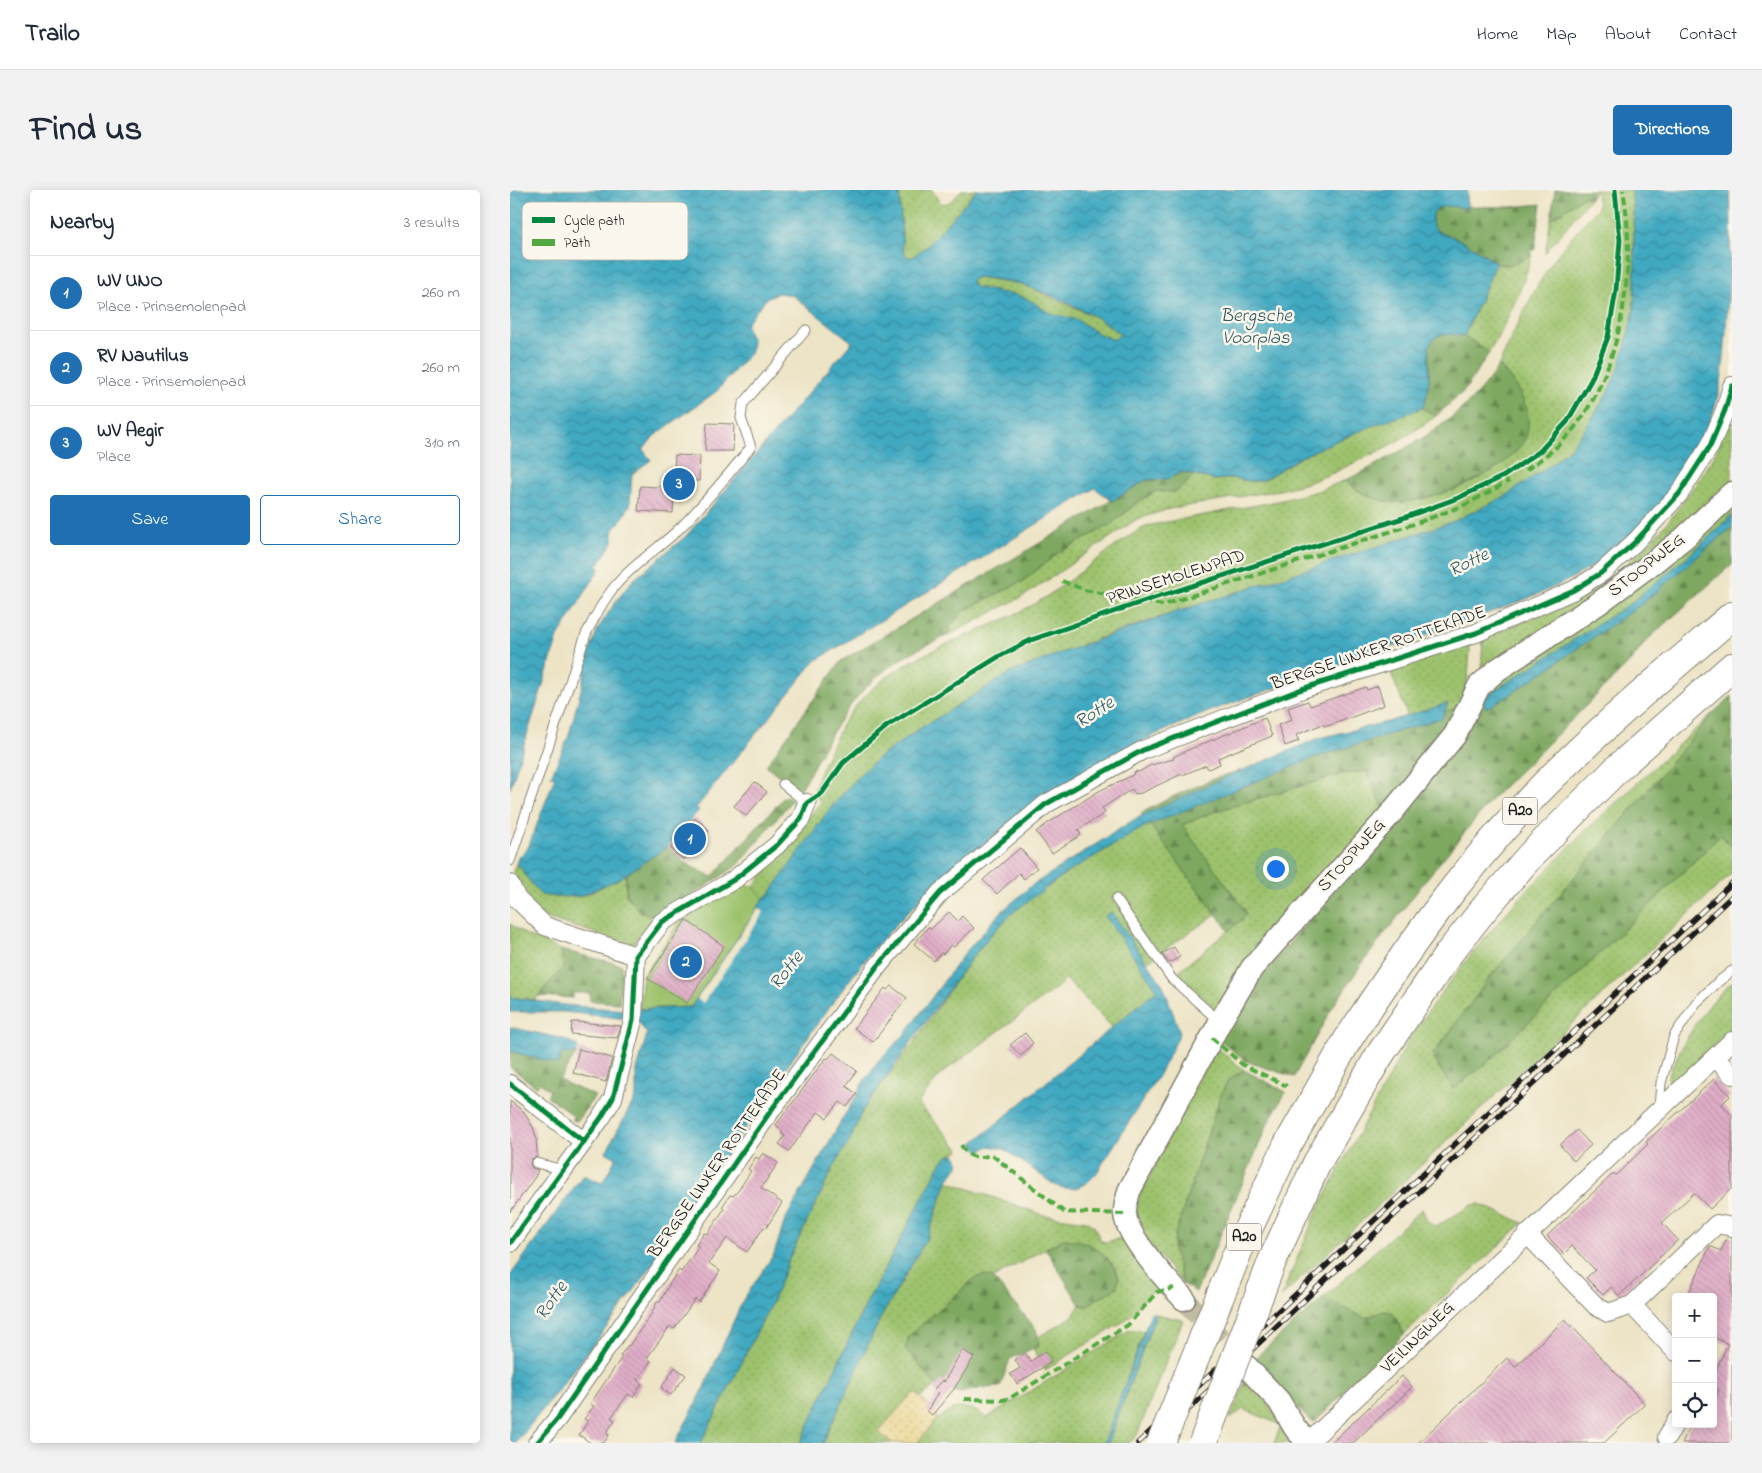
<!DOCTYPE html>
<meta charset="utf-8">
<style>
body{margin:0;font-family:"Indie Flower",sans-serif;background:#f2f2f3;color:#1f2937}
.controls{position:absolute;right:15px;bottom:15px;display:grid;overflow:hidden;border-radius:5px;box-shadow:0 2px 12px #0003}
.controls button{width:45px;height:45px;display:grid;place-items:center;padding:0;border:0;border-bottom:1px solid #e0e1e3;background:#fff;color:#1f2937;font:25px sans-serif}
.you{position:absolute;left:765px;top:678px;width:18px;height:18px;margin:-12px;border:4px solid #fff;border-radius:50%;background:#1a73e8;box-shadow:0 0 0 8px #1a73e833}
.badge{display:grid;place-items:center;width:32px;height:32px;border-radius:50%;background:#1f6fb2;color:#fff;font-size:16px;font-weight:700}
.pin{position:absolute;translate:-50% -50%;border:2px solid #fff;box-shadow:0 1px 5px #0006}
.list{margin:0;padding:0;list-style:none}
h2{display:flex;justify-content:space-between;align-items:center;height:65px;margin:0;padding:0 20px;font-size:21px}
h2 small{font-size:16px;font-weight:400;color:#747a83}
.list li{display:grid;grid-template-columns:32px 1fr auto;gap:15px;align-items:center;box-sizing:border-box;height:75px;padding:0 20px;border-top:1px solid #e0e1e3}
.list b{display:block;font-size:19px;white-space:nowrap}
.list p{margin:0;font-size:16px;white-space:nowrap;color:#747a83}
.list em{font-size:16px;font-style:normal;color:#747a83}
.actions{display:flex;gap:10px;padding:15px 20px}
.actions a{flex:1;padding:11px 0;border:1px solid #1f6fb2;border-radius:5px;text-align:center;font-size:18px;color:#1f6fb2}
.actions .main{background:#1f6fb2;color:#fff}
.icon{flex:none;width:28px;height:28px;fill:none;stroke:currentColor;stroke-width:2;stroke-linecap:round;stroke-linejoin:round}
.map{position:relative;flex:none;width:1222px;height:1253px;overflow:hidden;border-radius:5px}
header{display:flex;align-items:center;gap:30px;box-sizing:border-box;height:70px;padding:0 25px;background:#fff;border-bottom:1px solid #e0e1e3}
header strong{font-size:24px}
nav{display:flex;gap:28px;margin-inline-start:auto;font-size:18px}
.intro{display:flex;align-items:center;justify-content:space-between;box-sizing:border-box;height:120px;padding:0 30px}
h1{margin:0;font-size:35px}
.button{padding:12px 22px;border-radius:5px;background:#1f6fb2;color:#fff;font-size:18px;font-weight:700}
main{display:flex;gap:30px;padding:0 30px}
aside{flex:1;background:#fff;border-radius:5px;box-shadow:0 2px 12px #0003}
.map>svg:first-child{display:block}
</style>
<header>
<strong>Trailo</strong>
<nav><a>Home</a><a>Map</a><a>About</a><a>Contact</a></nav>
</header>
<div class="intro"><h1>Find us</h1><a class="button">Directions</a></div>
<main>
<aside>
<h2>Nearby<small>3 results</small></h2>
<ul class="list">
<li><span class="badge">1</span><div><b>WV UNO</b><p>Place · Prinsemolenpad</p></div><em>260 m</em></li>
<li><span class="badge">2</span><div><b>RV Nautilus</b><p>Place · Prinsemolenpad</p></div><em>260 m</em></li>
<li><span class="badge">3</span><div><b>WV Aegir</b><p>Place</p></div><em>310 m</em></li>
</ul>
<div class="actions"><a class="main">Save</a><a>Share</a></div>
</aside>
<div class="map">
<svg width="1222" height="1253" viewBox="0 0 1222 1253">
<defs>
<pattern id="grass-dots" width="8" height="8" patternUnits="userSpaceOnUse" patternTransform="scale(1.25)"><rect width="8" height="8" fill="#9dc26d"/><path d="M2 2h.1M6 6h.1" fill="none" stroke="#87a65e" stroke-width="1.8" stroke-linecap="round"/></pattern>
<pattern id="forest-firs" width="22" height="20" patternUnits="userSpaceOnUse" patternTransform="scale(1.25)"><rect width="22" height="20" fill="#7ea860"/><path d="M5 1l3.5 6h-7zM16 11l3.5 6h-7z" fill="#66884e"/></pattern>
<pattern id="sand-dots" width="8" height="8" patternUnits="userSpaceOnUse" patternTransform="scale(1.25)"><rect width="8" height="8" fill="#eeda9e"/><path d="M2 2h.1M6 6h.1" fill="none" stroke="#ccba88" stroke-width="1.8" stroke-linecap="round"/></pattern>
<pattern id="water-waves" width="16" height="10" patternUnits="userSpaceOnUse" patternTransform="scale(1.25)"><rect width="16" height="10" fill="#41a9c1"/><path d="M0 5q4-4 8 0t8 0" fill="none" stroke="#36899c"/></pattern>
<pattern id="building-back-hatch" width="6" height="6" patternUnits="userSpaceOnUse" patternTransform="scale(1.25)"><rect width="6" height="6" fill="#e0adc7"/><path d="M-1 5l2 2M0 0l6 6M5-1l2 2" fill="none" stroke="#c094aa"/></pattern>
</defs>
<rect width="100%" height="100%" fill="#fbf7ec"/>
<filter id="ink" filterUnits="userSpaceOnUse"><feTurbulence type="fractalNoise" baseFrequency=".02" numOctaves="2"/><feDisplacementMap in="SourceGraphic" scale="10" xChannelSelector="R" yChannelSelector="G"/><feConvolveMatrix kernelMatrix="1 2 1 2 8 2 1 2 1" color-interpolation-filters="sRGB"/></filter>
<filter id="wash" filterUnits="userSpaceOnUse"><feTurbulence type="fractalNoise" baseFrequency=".0096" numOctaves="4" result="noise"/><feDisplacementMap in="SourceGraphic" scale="20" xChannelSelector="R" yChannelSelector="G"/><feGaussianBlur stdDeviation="1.12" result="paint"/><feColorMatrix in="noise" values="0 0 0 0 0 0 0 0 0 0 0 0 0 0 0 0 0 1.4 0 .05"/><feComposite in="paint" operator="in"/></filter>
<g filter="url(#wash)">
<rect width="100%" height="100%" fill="#ede4c6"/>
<path fill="url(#grass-dots)" stroke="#5c6f44" d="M389,0H422L430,13C440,16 445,7 451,0H467L417,56L402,67H397L393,61Z
M1086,0H1121L1123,14L1125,92L1124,120L1117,149L1110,175L1099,200L1085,224L1073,242L1059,259L1043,273L994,307L942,332L669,421L600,444L500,483L411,538L371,566L275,682L259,705L254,708L243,697L311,612L304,605C306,586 314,573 322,556C327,547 330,537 336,529C379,465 457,451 521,416C561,393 595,360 636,336L768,311L808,301L836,290L847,301L944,300L964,291L991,274L1018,227C1013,204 1004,192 989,175C1005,139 1021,104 1043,71C1056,52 1073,35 1088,18Z
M1073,7H1081L1035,63L1041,29Z
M1022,63C1013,100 997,130 979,163L961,150L954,146L986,74C1001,77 1009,73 1022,63Z
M468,87L511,94L586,127L610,144L605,150L589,144L576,135L545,126L532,119L477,98H467L461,92L463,89Z
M912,218L926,226L903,242L871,260L823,283L797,293L770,300L659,319L627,329L517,404L439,445V437L457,419L513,391L548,363L613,325L629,311L646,301L665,302L675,295L683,285L705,290L722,288L739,291H748L755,289L787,269L812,257L857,238Z
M1217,231L1222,232V295L1178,341L971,485L973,449L975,447C1065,413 1121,387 1178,305C1189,289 1201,273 1209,256C1212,248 1215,239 1217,231Z
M1222,310V325L1191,355L1121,413L986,500L974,508L967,504Z
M956,454L959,455L960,458L958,487L950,517L900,532L880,480Z
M1203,523L981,786L922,866L943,899L978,872L1211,645L1222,657V683L771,1107L807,1021L839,961L901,846L935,798L972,751L1006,712L1073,643Z
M856,581L874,619L707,823L683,798L665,784L733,729L735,720L671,635L706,621L832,584Z
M640,634L706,724L637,772L601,722L596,726L648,799L602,837L556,789L549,796L431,884L408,913L450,960L438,966L432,971L358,1110L290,1253H191L263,1110L279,1069L323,978L342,946L352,921L407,848L455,777L478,748L501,724L527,703L555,684L609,650Z
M6,674L45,707L70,706L80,703L116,684V705L148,727L124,752L118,753L36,728L19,714L4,692L3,682Z
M0,734L18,746L51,760L53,778L31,802L25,810L0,807Z
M1222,792V839L1163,893L1159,891L1158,886C1173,852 1193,817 1222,792Z
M705,856L734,880L718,890L711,904L665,1045L663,1058L673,1094L629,1041L624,1017Z
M437,991L533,1025L577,1031L584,1036L591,1051L596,1052L612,1048L651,1097L640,1103L616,1130L535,1180L523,1158L528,1156V1147L562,1127L570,1115L576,1116L609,1088L604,1076L595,1066L553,1049L483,1088L474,1085L396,1159L426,1195L411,1207L406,1203L370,1243L382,1253H313L370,1129L417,1048Z
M970,1014L1013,1033L894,1144L883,1123L874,1121L855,1128L813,1108L912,1019C916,1027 917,1035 927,1036L962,1015Z
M646,1124L673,1130L627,1245L619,1253H598Z
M621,1139L634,1141L594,1253H407C420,1237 439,1210 464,1220C468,1222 473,1225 477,1228Z
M738,1185L783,1251L782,1253H764L771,1235L733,1219L720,1229Z"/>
<path fill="url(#forest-firs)" stroke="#4d623e" d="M1045,0H1086L1081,7H1073L1041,29Z
M1031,14L1025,58C1016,72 1002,77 986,74C974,63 958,54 943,47C937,45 929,44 925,39C918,31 923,21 930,16L1001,17Z
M937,143C957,146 963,150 979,163L955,200L926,226L912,218C917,208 918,198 919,187C920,169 911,146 937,143Z
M989,175C1005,194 1023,216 1017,243C1008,280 918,315 883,312C863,310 850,304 836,290C854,282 870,272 887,263C928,240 964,215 989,175Z
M673,282L683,285L675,295L665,302L646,301L629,311L600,335L548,363L513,391L457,419L439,437V445C422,453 404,460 388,471C338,503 317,552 290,601L256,576L331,471L636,290C649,291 662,288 673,282Z
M1222,337V374L1136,451L1122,470L981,610L918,687L851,775L822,818L784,887L735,871L709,849L737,804L910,597L974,511L998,506L1132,414Z
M1222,506V657L1211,645L978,872L943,899L922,866L981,786L1203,523Z
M950,517L947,526L874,619L856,581L832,584L706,621L672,635L735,720L736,725L719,741L631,623L666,605L708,587Z
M275,606L282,610L228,675L148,727L131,722L116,705V684L157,657L175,673L202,687Z
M51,760L112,775L109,813L80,811V803H63V808L28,806L53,778Z
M0,861L48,874L52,863L66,864L49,890L85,906L67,931L62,930L63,925L37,906L40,901L30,893L26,897L0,877Z
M734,880L776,902L759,931L686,1102L673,1094L663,1058L665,1045L711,904L718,890Z
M553,1049C560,1050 567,1050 573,1052C590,1057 602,1073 609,1088L606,1098L576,1116L570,1115L536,1059Z
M474,1085L483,1088L526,1139L529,1151L528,1156L500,1169L490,1197L471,1198L450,1203L426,1195L395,1159L399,1146L465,1088Z
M813,1108L855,1128L874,1121L883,1123L894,1144L806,1231L802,1232L743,1175L746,1167Z"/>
<path fill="url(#sand-dots)" stroke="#857b5d" d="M406,1203L427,1225V1229L407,1253H382L369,1243V1241L402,1204Z"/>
<path fill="#9dc26d" stroke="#5c6f44" d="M233,693L243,697L254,708L181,817L129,819L133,787L171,729Z"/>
<path fill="url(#water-waves)" stroke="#2e626e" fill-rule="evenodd" d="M0,0H389L393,61L397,67H402L417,56L467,0H957V18C944,17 923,11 922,29C922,33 923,37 926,40C930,44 938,45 943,47C958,54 974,63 986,74L954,146C938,144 924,140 919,158C918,178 922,199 912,218L857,238L812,257L787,269L755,289L748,291H739L722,288L705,290L673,282L657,289L636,290L602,311L585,298L304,472L186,618L189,620L157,657L107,690L70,706L45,707L31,705L20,692L8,674H6L8,668L18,658L45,587L41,586L58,548L72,496L79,463L88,439L104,414L122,391L176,346L342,152L282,105L268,103L256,109L238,131L236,136C240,146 246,154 239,164L207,201L144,246L133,260L141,270L122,284L120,316H118L116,323L103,341V352L87,376L90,378L48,447L0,599ZM468,87C482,89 497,90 510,94C536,102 591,126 610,144L604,150L589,144L567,130L539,123L523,112L511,106L467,98L461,92L463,89Z
M1121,0H1220C1222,40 1220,81 1217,121C1215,159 1214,196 1200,231C1184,275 1154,313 1121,345C1114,351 1108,359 1100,364C1055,398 1001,415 948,434C875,460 801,485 728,511C616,551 530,603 441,682C411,709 381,737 356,769C304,835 258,905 210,974C179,1021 148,1068 115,1113C80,1160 43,1207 6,1253H0V1086L73,985L92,993L106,968L96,962L126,906V883L137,844L127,830L54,822H0V807L54,815L128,821L129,819L181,817L254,708L259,705L268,692L318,621L352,582L371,566L411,538L500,483L545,465L669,421L942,332L994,307L1043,273L1059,259L1073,242L1085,224L1099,200L1110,175L1117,149L1124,120L1125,92L1123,14Z
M1222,325V337L1132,414L998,506L976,518L974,514L973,508L1121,413L1191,355Z
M938,513L932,528L806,567L634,637L555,684L501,724L478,748L455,777L352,921L342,946L323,978L279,1069L263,1110L191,1253H165L191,1204L233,1110L264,1064L275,1030L331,931L349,902L352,894L369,870L395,844L454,764L490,723L521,696L625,629L714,588L809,548L877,532Z
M601,722L653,795L669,840L668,848L648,886L586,984C574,997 563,1002 546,996L494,959L479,956L470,962L462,954L647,800L595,726Z
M0,837L54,849L68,856L66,864L52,863L48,874L0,861Z
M445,964L450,973L437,991L417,1048L370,1129L313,1253H290L358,1110L432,971L438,966Z
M641,1123L646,1124L598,1253H594Z"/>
<path fill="#ede4c6" d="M248,718L254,722L193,813L187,809Z"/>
<g id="blocks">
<path fill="url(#building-back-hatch)" d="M197,233L224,234L223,261H195Z
M165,265L190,266L189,291H184L183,300L164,299L163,323L128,321L130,296L148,297L164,284Z
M868,496L874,515L821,535L814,536L813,534L786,545L789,551L775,556L768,535L782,530L778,518L798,511L800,516L856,497L857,500Z
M755,528L762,546L708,568L710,574L698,579L696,575L673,585L672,584L631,603L625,604L622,599L592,618L595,623L568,640L571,645L542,663L526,642L538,633L589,601L623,585L625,581L629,582L641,575L664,569L663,567L678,560Z
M245,592L257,602L236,626L224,616Z
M185,628L199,640L174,670L160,658Z
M510,658L527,678L514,689L509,683L487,704L473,690Z
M439,722L448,731L452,726L464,738L444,757L441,755L433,764L431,763L424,771L404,754L418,737L421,739Z
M176,730L214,756L177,813L137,788Z
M664,757L670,767L659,773L652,764Z
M381,796L397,808L363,852L344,838L375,798L377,800Z
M62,832H68L111,836L107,848L61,844Z
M515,843L523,853L511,866L500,855Z
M69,859L102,868L96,892L63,883Z
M323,863L347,881L336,896L347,904L337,917L330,912L317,928L308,922L279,961L269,954L275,946L271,943L273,941L266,935L316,868L318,869Z
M1204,889L1220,906L1212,914L1222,925V998L1200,1019L1184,1003L1152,1033L1168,1050L1109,1106L1101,1097L1093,1105L1076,1088L1085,1080L1062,1056L1054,1064L1037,1046L1104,983L1106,985L1138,954L1136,952Z
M0,911L13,921L23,937L26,947L27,963V967L21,969L20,974L22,978L28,980L25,987L0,1022Z
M1067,940L1081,955L1064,971L1050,955Z
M253,963L268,973L251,998L272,1013L256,1038L254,1037L237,1062L217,1048L199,1073L210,1081L189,1112L185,1109L164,1139L160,1136L137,1168L141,1171L127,1190L132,1194L123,1207L118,1204L101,1228L105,1230L96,1243L99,1245L94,1253H81L69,1245L78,1231L74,1229L84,1216L80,1214L112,1167L110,1166L118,1155L119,1156L142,1123L147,1112H150L160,1093L169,1080L171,1082L182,1067L189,1056L186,1055L194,1043L197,1044L205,1033L214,1019L212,1017L220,1005L223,1006L228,1001L241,981L238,979L246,967L249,969Z
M1217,1047H1222V1253H1172L1181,1234H1203V1213L1209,1200L1203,1197V1186L1218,1154L1203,1147V1107H1177L1200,1056L1211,1061Z
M1055,1129L1135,1214L1094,1253H908L997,1168L1005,1177Z
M452,1160L464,1167L444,1199L422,1225L417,1221L428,1203L424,1199L432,1190L434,1192Z
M536,1161L542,1171L507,1194L500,1184L510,1178L505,1170L515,1163L521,1171Z
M165,1177L176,1185L161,1205L151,1198Z
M892,1186L902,1197L843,1253H821Z"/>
</g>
</g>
<g filter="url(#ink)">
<use href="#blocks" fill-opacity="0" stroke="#848071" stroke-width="1"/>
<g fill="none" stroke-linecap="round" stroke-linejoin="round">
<path stroke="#c3bca4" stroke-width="22" stroke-dasharray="22 11" stroke-linecap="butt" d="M674,1109L736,1177"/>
<g stroke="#848071" stroke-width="11">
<path id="service" d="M273,594L297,613
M0,671L76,444C85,427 93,410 105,396C124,373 150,358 171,337C196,312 218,285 241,257L231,228L233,214L296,140
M606,709L662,789L710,832
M1149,917L1151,893L1164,846L1186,813L1208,792L1222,781
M26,973L54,980"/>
</g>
<g stroke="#848071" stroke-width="20">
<path id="minor" d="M0,694L7,709L35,736L126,766
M126,766L152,732L225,689L267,655L291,629L297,613
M1205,867L1222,851
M0,894L74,952
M1017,1044L1086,1116L1098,1123L1122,1115L1207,1034L1222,1037
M0,1053L91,928L103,908L123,830L126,766
M1122,1115L1166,1162
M1157,1247L1166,1231
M27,1253L48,1228L262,919L368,776L430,703L536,614L633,560L792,499L966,443L1064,400L1091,383L1125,352L1169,304L1200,256L1215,220L1222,196
M798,1253L1205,867L1222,885"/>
</g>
<g stroke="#848071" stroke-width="25">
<path id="tertiary" d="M674,1109C658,1092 616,1046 615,1024C614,1017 618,1007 619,1001L710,832L742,778L878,627L945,545L969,496L987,480L1089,413L1144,372L1174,348L1222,303
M737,1177L769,1211L785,1238L798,1253"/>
</g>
<g stroke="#848071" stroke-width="30">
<path id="motorway" d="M837,851C890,769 947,687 1015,615C1079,547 1151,487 1222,426
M869,866L939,763L974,719L1020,666L1109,577L1222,477"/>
</g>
<use href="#service" stroke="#fff" stroke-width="9"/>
<use href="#minor" stroke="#fff" stroke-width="18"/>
<use href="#tertiary" stroke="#fff" stroke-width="22"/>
<use href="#motorway" stroke="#fff" stroke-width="28"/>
<g stroke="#1c1c1c" stroke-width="5.5">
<path id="rail" d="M628,1253L1222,693
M643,1253L1222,706"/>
</g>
<use href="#rail" stroke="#fbf7ec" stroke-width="4" stroke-dasharray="11" stroke-linecap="butt"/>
<g stroke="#848071" stroke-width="30" stroke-linecap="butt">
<path id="motorway-bridge" d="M651,1253L731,1054L777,956L837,851
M693,1253L763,1069L807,973L869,866"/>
</g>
<use href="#motorway-bridge" stroke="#fff" stroke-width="28"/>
<path stroke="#52a943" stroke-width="4" stroke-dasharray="8 4" stroke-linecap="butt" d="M1016,280C1031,269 1048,258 1060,243C1112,183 1127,77 1113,0
M552,391L575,400L653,415L907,333L957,314L999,291
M702,848L733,875L777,896
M451,955C460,970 467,968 482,965L554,1022L615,1024
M454,1209L493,1210L500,1208L618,1135L647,1102L664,1098"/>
<g stroke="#fbf7ec" stroke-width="8">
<path id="cycleway" d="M0,894L74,952
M0,1053L91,928L103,908L123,830L126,766L152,732L225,689L267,655L291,629L297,613L312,603L333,573L377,536L488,467L521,450L635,411L893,328L948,308L994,286L1030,261L1057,232L1081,190L1098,147L1106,100L1110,50L1105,0
M27,1253L48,1228L262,919L368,776L430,703L536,614L633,560L792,499L966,443L1064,400L1091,383L1125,352L1169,304L1200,256L1215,220L1222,196"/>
</g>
<use href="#cycleway" stroke="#00873e" stroke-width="5"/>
</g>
</g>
<g text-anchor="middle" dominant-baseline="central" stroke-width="5" stroke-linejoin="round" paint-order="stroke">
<g fill="#fbf7ec" stroke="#5f5e5a" stroke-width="1">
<rect x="992.5" y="607.5" width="35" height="27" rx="4"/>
<rect x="716.5" y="1033.5" width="35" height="27" rx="4"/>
</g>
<g font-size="16" font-weight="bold" fill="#1c1c1c">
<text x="1010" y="621">A20</text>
<text x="734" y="1047">A20</text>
</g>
<g font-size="18" fill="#1c1c1c" stroke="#fbf7ec">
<text transform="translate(1137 376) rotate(-38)">STOOPWEG</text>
<text transform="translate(666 388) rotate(-18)">PRINSEMOLENPAD</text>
<text transform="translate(869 459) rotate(-19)">BERGSE LINKER ROTTEKADE</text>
<text transform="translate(842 666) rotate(-48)">STOOPWEG</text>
<text transform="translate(208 974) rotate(-55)">BERGSE LINKER ROTTEKADE</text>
<text transform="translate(908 1148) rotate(-44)">VEILINGWEG</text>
</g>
<g font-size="19" font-style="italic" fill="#2d5b66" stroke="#fbf7ec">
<text x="746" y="126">Bergsche<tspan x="746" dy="22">Voorplas</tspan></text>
<text transform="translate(959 373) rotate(-26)">Rotte</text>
<text transform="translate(585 523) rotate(-33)">Rotte</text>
<text transform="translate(277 781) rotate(-52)">Rotte</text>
<text transform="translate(42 1111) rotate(-55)">Rotte</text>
</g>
</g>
<rect x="12" y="12" width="166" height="58" rx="8" fill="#fbf7ec" stroke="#b8b5ae" stroke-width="1"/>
<rect x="22" y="27" width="23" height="6" fill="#00873e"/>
<rect x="22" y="49" width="23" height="7" fill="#52a943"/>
<g font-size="14" fill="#1c1c1c">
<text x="54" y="35">Cycle path</text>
<text x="54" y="57">Path</text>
</g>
</svg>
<div class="controls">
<button>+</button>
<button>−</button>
<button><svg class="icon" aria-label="locate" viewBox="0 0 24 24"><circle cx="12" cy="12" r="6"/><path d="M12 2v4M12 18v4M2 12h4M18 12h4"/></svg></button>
</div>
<div class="you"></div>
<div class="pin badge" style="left:180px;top:649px">1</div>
<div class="pin badge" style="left:176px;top:772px">2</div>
<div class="pin badge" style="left:169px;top:294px">3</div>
</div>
</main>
